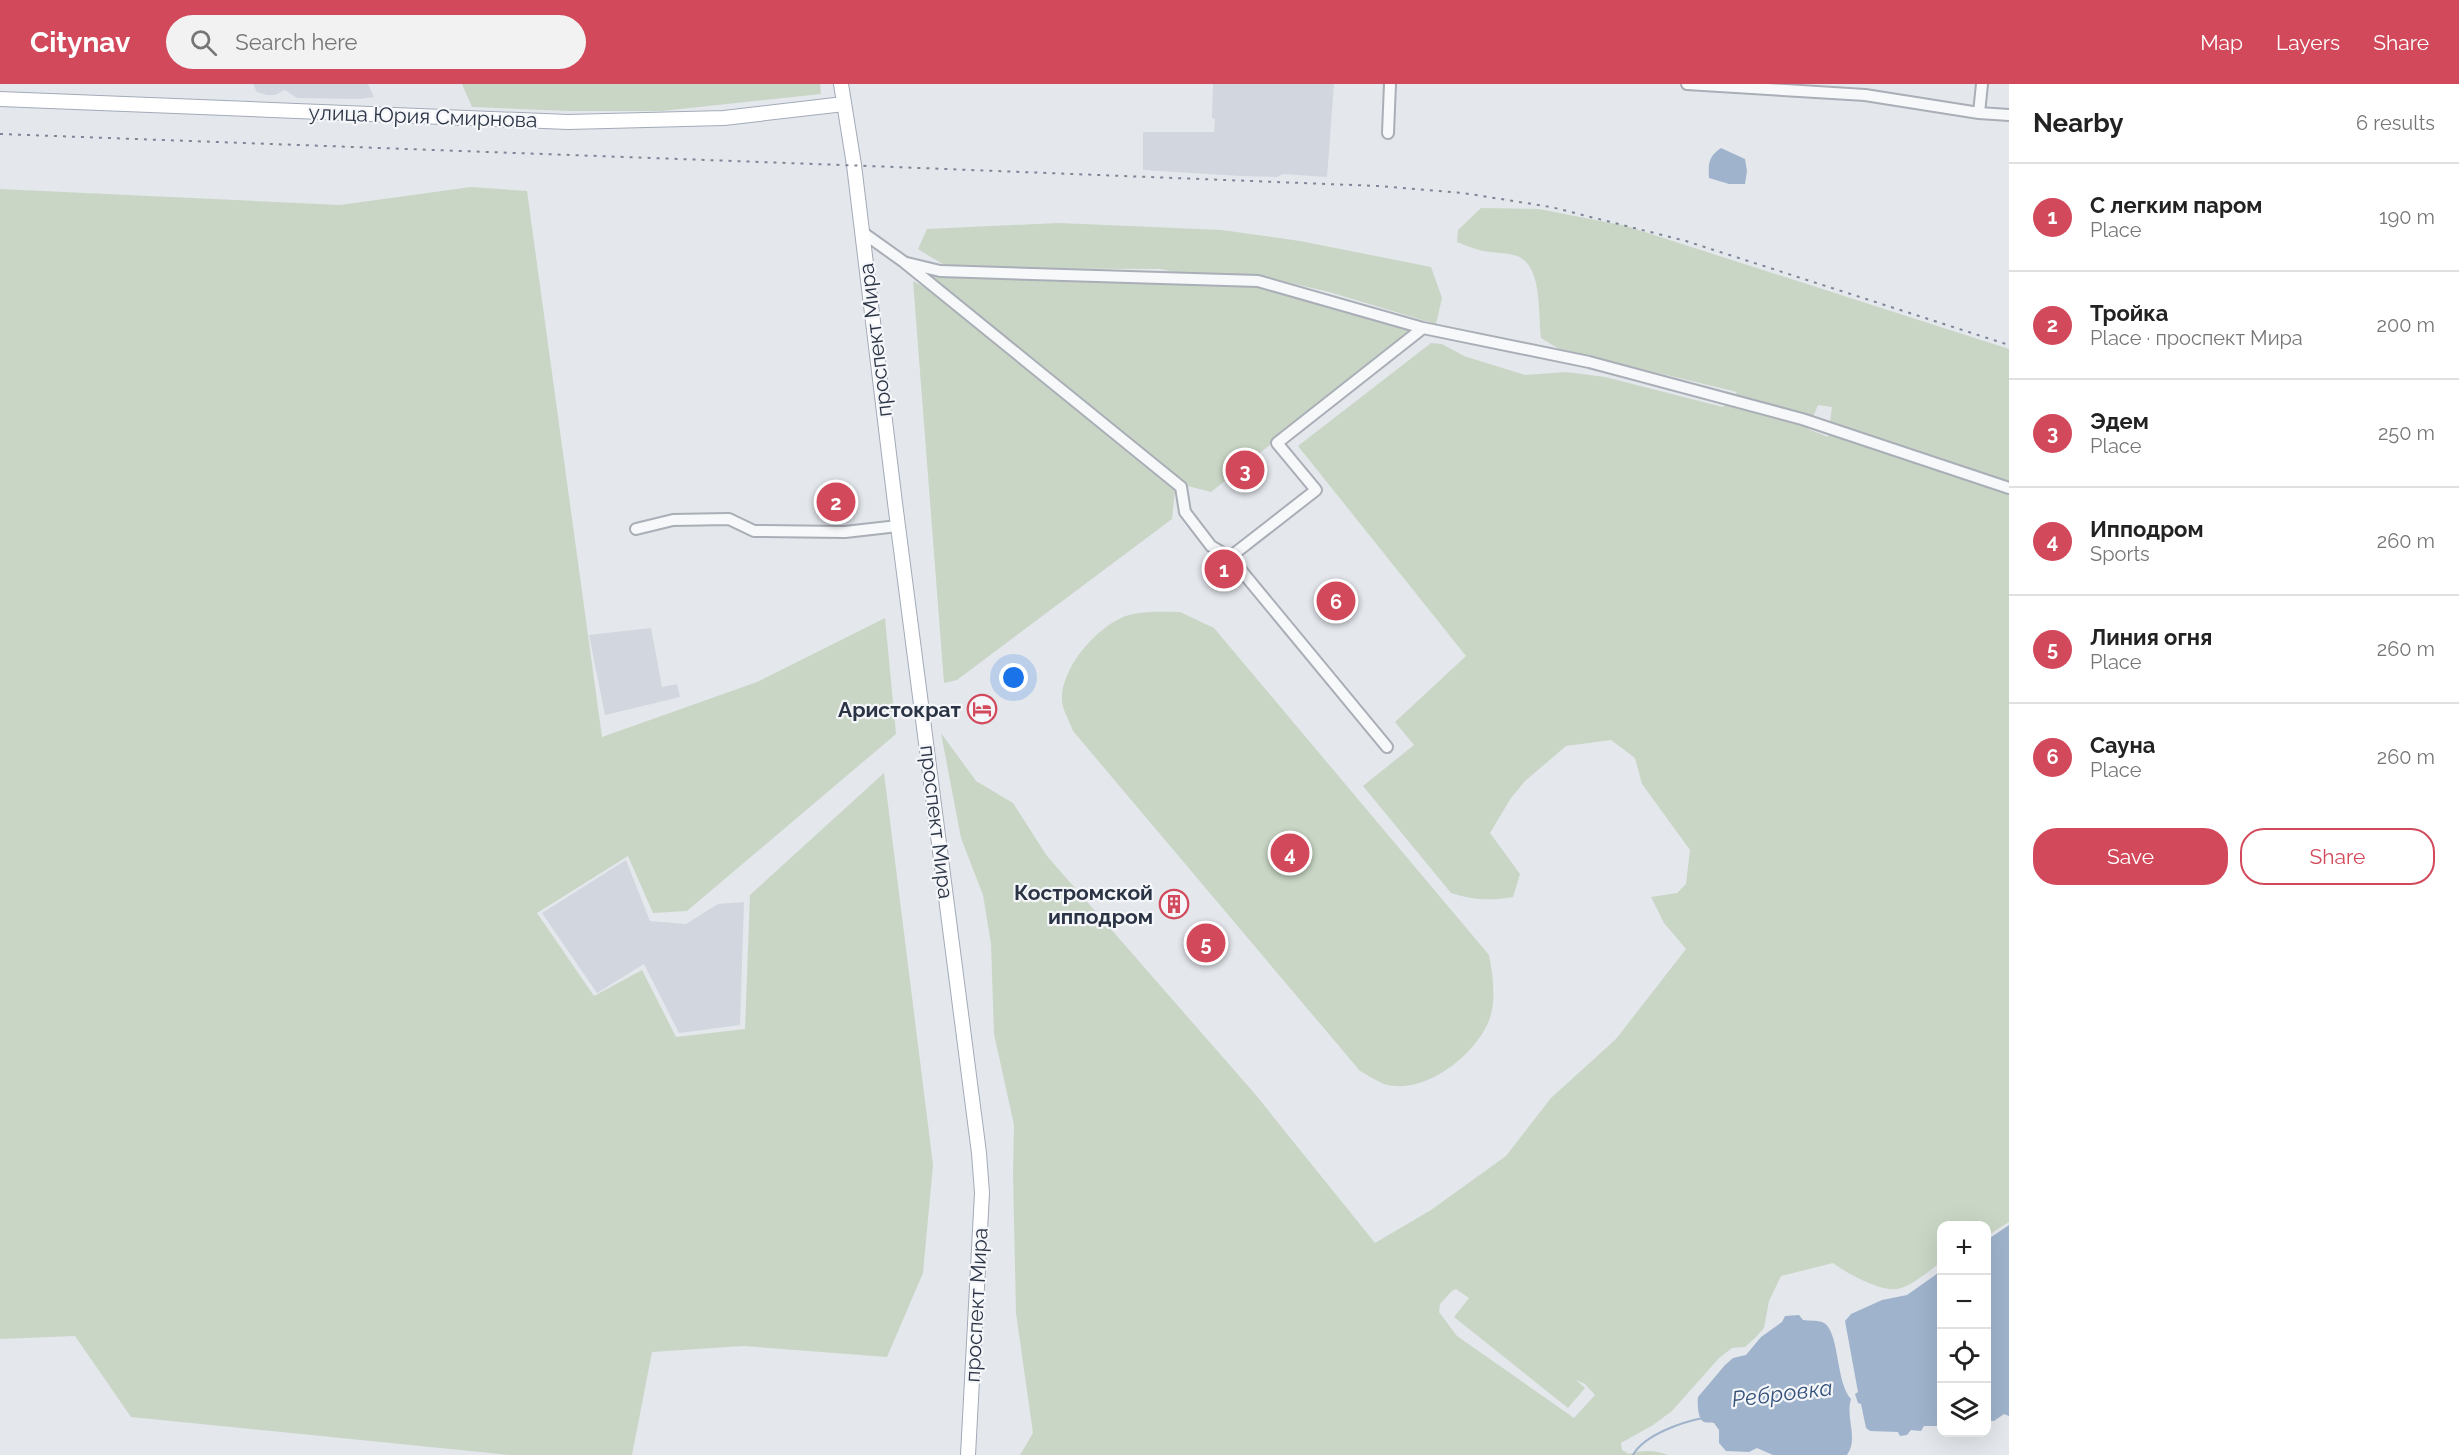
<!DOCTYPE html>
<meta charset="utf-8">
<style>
body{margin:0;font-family:Raleway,sans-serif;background:#f2f2f2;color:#222}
.controls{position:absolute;right:18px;bottom:18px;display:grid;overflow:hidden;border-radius:12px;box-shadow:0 6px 24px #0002}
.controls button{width:54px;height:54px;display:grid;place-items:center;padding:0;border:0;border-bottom:2px solid #e0e0e0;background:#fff;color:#222;font:30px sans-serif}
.you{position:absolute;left:1014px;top:594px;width:21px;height:21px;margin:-15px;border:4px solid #fff;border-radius:50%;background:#1a73e8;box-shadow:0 0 0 9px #1a73e833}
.badge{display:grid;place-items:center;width:39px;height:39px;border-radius:50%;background:#d1495b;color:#fff;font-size:20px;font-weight:700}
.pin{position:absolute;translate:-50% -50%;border:3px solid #fff;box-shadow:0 2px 6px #0006}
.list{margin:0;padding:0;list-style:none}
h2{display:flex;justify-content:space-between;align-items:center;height:78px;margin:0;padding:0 24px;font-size:26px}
h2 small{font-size:20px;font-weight:400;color:#767676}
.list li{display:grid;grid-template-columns:39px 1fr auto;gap:18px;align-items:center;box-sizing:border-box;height:108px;padding:0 24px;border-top:2px solid #e0e0e0}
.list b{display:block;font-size:22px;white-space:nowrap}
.list p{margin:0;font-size:20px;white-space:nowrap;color:#767676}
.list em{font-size:20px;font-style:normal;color:#767676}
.actions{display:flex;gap:12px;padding:18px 24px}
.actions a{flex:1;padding:14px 0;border:2px solid #d1495b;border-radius:24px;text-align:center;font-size:21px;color:#d1495b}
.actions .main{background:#d1495b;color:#fff}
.icon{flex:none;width:33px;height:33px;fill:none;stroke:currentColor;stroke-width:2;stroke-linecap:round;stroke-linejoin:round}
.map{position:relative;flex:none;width:2009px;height:1371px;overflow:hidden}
header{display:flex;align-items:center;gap:36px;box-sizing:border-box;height:84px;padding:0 30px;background:#d1495b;color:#fff}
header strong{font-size:28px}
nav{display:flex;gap:33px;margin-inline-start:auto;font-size:21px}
.search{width:420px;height:54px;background:#f2f2f2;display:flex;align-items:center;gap:15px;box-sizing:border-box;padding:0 21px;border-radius:33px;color:#767676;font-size:22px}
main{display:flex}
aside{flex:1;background:#fff}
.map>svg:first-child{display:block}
</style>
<header>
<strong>Citynav</strong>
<div class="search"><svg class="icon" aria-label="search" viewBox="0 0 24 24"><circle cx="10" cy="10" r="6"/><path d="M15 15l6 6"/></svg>Search here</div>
<nav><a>Map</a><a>Layers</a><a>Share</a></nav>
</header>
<main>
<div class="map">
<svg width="2009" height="1371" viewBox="0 0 2009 1371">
<rect width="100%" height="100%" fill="#e4e7ec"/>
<path fill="#d2d6de" d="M253,0H368L374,13L359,15L297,14L285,6L275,11H267L257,8Z
M1213,0H1334L1327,93L1283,90L1277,93L1241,92L1143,86V48H1214L1215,35L1212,34Z
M651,544L662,603L677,600L680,613L605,631L589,551Z
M626,776L650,837L686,840L718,820L744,818L740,941L679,949L644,880L597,909L542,829Z"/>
<path fill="#c9d6c5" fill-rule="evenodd" d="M462,0H820L821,10L662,27H568L472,23Z
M471,103L527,107L602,653L757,598L885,534L896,650L687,827L653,829L628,772L537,829L594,912L642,886L676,953L745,945L750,811L884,689L933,1081L923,1189L887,1273L743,1262L652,1268L632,1371H510L131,1333L75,1252L0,1255V105L340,121Z
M1481,124L1539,125L1626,142L2009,265V1138L1987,1152L1986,1142H1942L1941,1178C1929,1187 1912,1202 1897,1205C1881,1208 1846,1189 1833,1179L1781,1192L1769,1217L1764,1244L1757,1252L1745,1263L1732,1264L1719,1274L1672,1327L1653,1341L1621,1359L1622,1366L1629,1370C1642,1366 1654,1366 1668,1371H1020L1033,1349L1016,1229L1013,1090L1014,1041L994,950L991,860L983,811L961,754L941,649L976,697L1013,719L1047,772L1255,1010L1375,1159L1431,1126L1506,1072L1551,1014L1616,955L1686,865L1664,839L1651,813L1677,809L1686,800L1690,766L1642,700L1635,674L1611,656L1566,662L1525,697L1511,714L1490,749L1520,790L1513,813C1491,817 1472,816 1451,809L1363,702L1414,661L1395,638L1466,572L1298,362L1431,259L1442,260L1464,272L1525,291L1566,288L1605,293L1723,323L1737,308L1559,265L1541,254C1538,232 1543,181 1517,172C1505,168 1491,169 1479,166C1472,164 1464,161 1457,158L1458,146ZM1818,321L1832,323L1828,353L1808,345ZM1456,1205L1469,1214L1454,1233L1568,1324L1585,1304L1576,1296L1585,1300L1595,1311L1574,1334L1457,1252L1439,1228L1440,1220L1452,1207Z
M1059,139L1222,146L1300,157L1431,183L1442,214L1436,240L1329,208L1256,191H1189L1160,185L949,184L918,165L927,145Z
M923,189L1258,200L1416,244L1211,408L1184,401Z
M913,197L931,207L1175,407L1172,435L957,596L944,599Z
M1180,528L1214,544L1489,871C1493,893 1497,918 1488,939C1473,973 1423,1012 1384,1000C1376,997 1368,991 1360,987L1073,647C1070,638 1062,625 1062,616C1061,585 1093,548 1119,535C1136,526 1161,528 1180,528Z"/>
<path fill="#9fb4cc" d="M1721,64L1745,75L1747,87L1745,100H1729L1709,94C1708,79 1709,72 1721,64Z
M2009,1141V1332L2004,1330L1994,1337H1989L1986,1335L1987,1156Z
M1941,1187V1342H1924L1921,1347L1911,1346L1907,1351L1900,1352L1898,1348L1870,1347L1866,1344L1861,1320L1858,1319L1855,1310L1858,1308L1845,1237L1851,1230L1882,1216L1907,1211Z
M1799,1231L1803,1236C1809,1237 1816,1236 1822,1238C1840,1244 1835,1298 1851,1315C1845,1334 1859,1354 1847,1371H1773L1757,1364L1749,1368L1726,1367L1719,1359V1346L1714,1339C1711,1338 1707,1339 1704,1338C1698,1336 1697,1319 1698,1313L1725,1281L1733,1274L1746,1271L1761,1253L1782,1238L1785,1232Z"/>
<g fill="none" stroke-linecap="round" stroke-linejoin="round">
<path stroke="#9fb4cc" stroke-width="2" d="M1633,1371C1644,1351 1682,1338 1703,1334"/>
<g stroke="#a9aeb7" stroke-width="14">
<path id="minor" d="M1687,0L1865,11L1979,29L2009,31
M1979,29L1982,0
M1388,49L1390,0
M862,148L904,178L1181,403L1185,428L1211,462L1230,473L1387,663
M907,179L940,187L1258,197L1423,244
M636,445L673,436L729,435L754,447L845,448L898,442
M1230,473L1316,406L1277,359L1423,244L1589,278L1802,335L2009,404"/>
</g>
<g stroke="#a3abb8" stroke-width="16">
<path id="major" d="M841,0L854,81L895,419L979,1069L982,1109L968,1371
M0,15L568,38L724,34L844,20"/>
</g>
<use href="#minor" stroke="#f7f8fa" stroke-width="10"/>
<use href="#major" stroke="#fff" stroke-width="14"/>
<path stroke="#7d8696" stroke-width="2" stroke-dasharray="3 6" stroke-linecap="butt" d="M0,50L869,82L1378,102L1463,109L1551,123L1686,157L2009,261"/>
</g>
<defs>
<g id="hotel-ring" transform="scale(1.5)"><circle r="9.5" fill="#f4f6f9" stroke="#d1495b" stroke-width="1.5"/><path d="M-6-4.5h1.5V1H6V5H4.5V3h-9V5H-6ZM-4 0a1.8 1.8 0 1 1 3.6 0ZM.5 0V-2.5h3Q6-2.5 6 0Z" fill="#d1495b"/></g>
<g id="building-ring" transform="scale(1.5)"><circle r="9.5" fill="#f4f6f9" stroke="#d1495b" stroke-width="1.5"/><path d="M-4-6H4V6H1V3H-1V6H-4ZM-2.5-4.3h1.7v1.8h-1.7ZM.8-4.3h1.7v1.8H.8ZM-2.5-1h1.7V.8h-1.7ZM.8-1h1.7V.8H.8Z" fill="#d1495b"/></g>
</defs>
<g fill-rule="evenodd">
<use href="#hotel-ring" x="982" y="625"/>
<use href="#building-ring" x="1174" y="820"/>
</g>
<g text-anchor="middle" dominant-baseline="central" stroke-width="4.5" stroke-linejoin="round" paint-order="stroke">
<g font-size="21" fill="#2b3445" stroke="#f4f6f9">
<text transform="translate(423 32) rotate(2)">улица Юрия Смирнова</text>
<text transform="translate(875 256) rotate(-97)">проспект Мира</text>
<text transform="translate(937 738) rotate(83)">проспект Мира</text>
<text transform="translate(976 1221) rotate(-87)">проспект Мира</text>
</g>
<g font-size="21" font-weight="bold" fill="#2b3445" stroke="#f4f6f9" text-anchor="end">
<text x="961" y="625">Аристократ</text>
<text x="1153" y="808">Костромской<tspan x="1153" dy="24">ипподром</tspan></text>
</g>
<g font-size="22" font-style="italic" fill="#34527a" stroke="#f4f6f9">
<text transform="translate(1782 1309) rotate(-7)">Ребровка</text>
</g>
</g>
</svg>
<div class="controls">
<button>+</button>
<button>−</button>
<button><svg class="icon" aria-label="locate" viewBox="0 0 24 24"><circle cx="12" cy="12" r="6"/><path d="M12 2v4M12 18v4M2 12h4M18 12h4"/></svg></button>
<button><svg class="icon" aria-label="layers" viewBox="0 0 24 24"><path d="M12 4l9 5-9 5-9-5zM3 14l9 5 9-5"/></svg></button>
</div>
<div class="you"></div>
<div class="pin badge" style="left:1224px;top:485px">1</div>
<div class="pin badge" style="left:836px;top:418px">2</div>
<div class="pin badge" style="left:1245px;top:386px">3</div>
<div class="pin badge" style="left:1290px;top:769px">4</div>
<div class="pin badge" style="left:1206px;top:859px">5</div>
<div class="pin badge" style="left:1336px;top:517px">6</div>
</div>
<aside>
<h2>Nearby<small>6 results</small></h2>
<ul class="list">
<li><span class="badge">1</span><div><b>С легким паром</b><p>Place</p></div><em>190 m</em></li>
<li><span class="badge">2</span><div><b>Тройка</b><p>Place · проспект Мира</p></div><em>200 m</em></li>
<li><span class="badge">3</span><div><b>Эдем</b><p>Place</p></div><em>250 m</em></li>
<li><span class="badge">4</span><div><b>Ипподром</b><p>Sports</p></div><em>260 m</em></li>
<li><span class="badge">5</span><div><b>Линия огня</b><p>Place</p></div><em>260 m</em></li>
<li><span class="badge">6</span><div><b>Сауна</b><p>Place</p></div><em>260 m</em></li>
</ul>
<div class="actions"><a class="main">Save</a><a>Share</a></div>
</aside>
</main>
